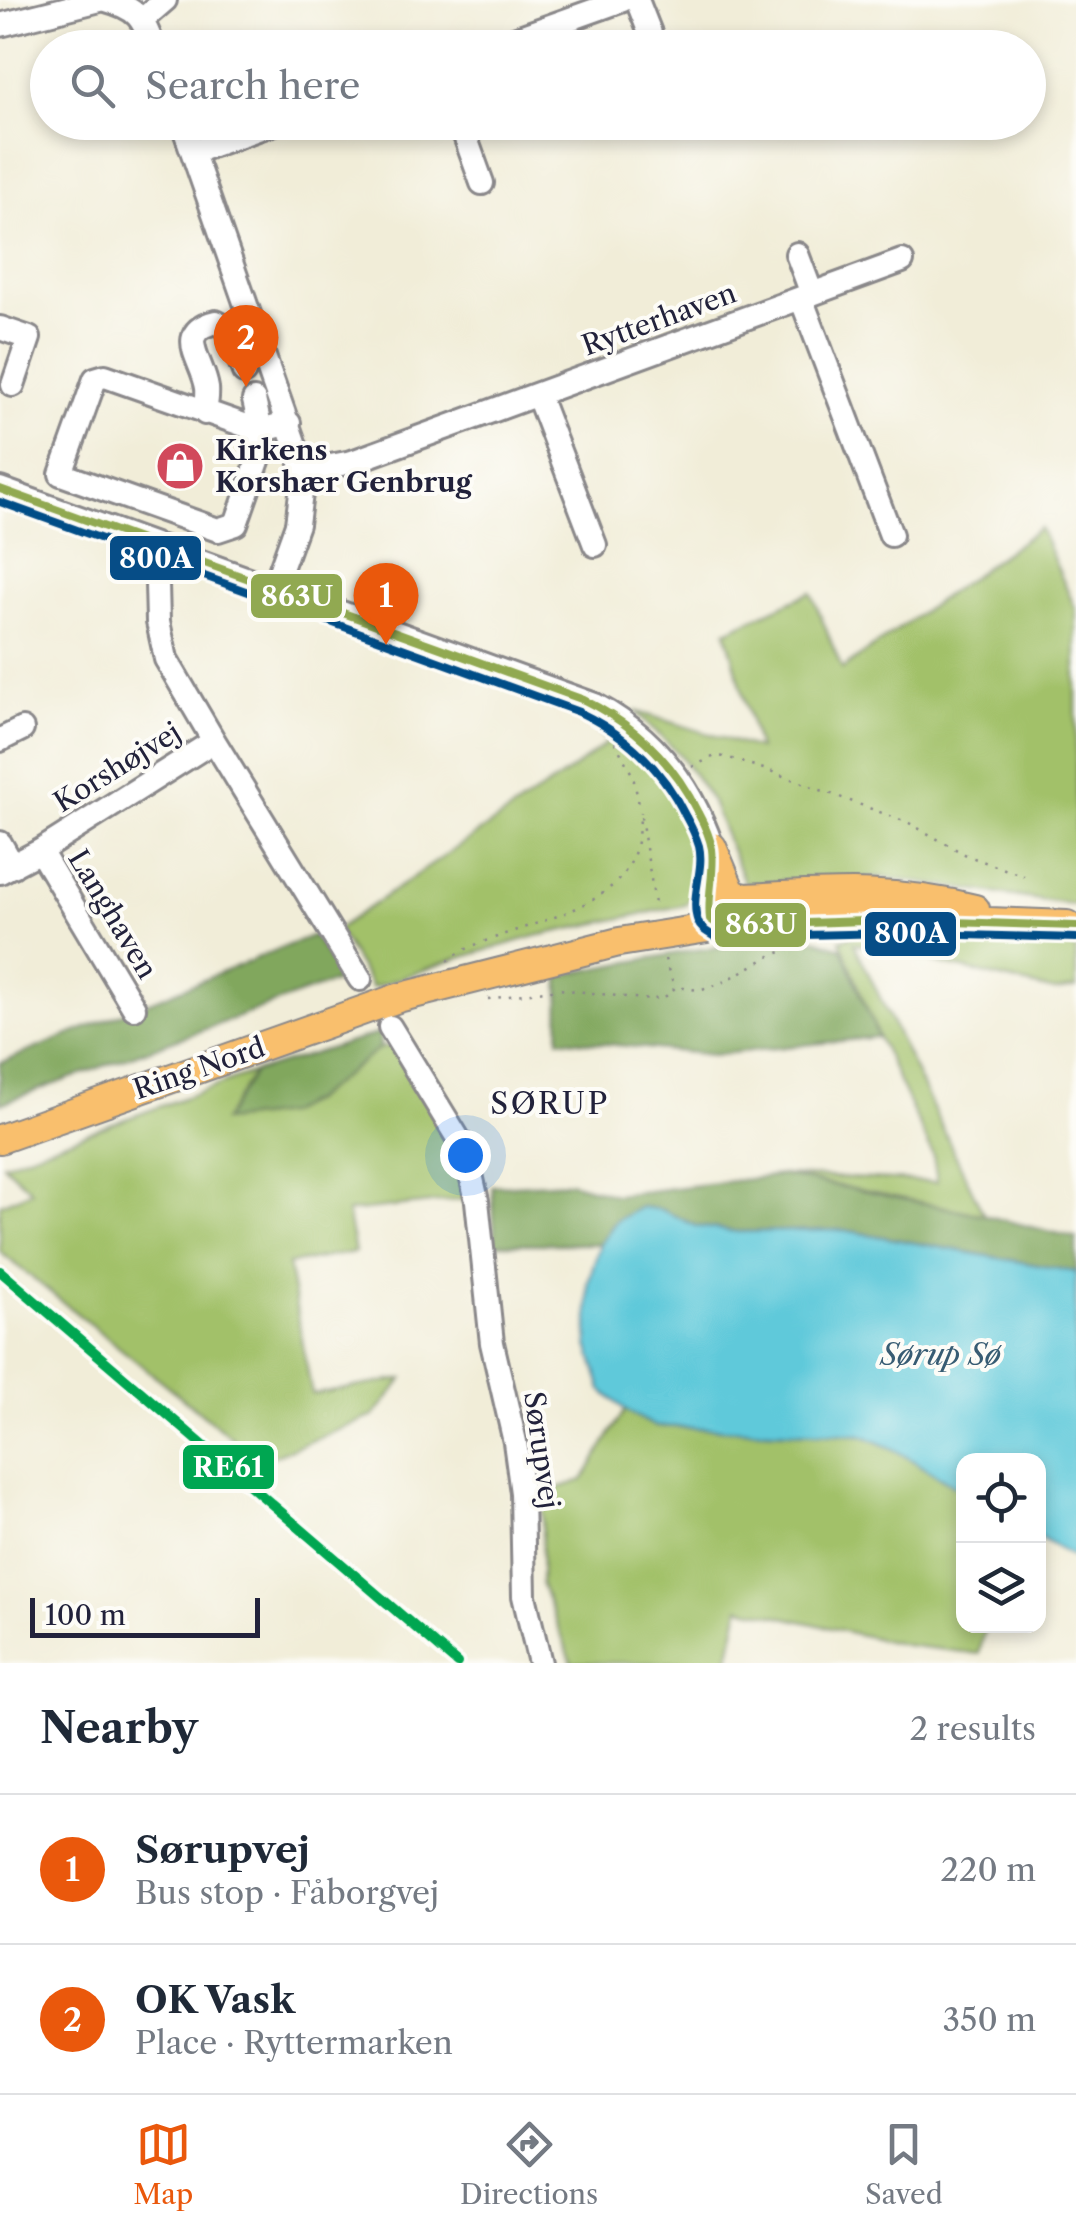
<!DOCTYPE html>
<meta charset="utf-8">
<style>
body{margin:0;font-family:"Libre Caslon Text",serif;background:#f6f6f7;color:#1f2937}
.controls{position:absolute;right:30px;bottom:30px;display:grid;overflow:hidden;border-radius:20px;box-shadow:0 5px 15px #0003}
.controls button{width:90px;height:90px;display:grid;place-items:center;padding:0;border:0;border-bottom:2px solid #e0e1e3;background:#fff;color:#1f2937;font:50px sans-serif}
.scale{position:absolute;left:30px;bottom:25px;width:230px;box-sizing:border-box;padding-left:10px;border:5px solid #22223b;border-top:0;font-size:28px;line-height:35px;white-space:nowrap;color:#22223b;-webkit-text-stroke:8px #fdfcf7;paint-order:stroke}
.you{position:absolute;left:465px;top:1155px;width:35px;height:35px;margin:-25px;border:8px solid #fff;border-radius:50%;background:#1a73e8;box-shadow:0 0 0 15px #1a73e833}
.badge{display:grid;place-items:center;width:65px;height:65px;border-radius:50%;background:#ea580c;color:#fff;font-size:32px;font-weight:700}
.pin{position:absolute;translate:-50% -82px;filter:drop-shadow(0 2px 5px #0008)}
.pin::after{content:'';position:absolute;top:52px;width:35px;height:30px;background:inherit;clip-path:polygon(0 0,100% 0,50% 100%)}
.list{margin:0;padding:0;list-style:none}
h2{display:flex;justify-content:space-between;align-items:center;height:130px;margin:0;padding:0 40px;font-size:42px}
h2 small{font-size:32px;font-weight:400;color:#747a83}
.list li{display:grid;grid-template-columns:65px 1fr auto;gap:30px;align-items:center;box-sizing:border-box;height:150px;padding:0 40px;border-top:2px solid #e0e1e3}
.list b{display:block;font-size:38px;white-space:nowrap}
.list p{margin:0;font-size:32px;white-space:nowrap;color:#747a83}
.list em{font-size:32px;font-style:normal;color:#747a83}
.icon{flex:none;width:55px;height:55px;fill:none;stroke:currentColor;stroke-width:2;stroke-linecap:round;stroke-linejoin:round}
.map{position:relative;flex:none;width:1076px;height:1663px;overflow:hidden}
.search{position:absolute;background:#fff;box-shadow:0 5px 15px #0003;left:30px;right:30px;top:30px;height:110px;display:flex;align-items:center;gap:25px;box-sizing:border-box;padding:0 35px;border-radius:55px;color:#747a83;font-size:38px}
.sheet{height:430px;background:#fff}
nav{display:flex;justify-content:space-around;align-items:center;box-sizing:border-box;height:140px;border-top:2px solid #e0e1e3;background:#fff;font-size:28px;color:#747a83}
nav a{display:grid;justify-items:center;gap:5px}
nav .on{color:#ea580c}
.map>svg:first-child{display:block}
</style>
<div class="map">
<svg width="1076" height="1663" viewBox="0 0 1076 1663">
<rect width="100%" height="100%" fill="#fdfcf7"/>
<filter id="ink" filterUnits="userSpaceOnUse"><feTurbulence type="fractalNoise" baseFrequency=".01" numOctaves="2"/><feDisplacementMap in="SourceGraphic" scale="20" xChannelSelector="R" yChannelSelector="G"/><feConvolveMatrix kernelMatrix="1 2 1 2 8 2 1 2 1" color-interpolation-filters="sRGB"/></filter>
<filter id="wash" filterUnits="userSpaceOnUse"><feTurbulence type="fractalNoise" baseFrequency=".0048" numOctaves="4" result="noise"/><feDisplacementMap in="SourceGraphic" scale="40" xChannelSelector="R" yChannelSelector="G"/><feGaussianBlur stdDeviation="2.25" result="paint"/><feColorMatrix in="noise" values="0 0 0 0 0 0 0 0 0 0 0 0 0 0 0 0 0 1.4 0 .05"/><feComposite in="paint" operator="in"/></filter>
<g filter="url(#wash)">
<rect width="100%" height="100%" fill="#f1edd8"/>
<path fill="#a2c169" stroke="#627252" stroke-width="2.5" d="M1040,528L1076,610V905L879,877L745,884L711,800L680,755L635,711L758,749L726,631L811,592L842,669Z
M583,710L621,733L611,744L616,750L629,739C664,773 704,820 700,872C699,887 697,894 685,905L536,936L453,960L372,988L337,929L577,766L608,742L597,729L579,717Z
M862,932H954L1076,948V988L1055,991L854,943L984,1215L782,1175L937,1182L933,1155L878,1037L840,940Z
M392,1046L458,1153L468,1199L347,1212L355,1252L288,1264L312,1394L403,1379L374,1416L261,1461L0,1252V1204L32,1191L3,1164L254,1072L224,1120L310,1102L380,1048Z
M625,1410L655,1426L862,1435L892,1448L963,1491L964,1626H986L979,1654L904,1645L740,1607L728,1663H572L541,1583L543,1493L583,1480Z"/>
<path fill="#81a75d" stroke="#52644c" stroke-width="2.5" d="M313,935L342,979L0,1104V1063Z
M806,936L842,948L878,1037L713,1055L559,1039L560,975L694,950Z
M380,1033V1048L313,1100L285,1114L223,1121L254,1072Z
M782,1175L984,1215L1076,1238V1272L844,1230L738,1232L696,1226L662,1210L616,1221L600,1244H495L492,1186L570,1182L615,1195Z"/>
<path fill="#5fc9da" stroke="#40768a" stroke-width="2.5" d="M641,1207L662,1210L696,1226L738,1232L844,1230L1076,1272V1559L1039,1537L1038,1460H964L963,1491L892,1448L862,1435L654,1426L625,1410L602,1390L588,1345V1283L600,1244L616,1221Z"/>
</g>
<g filter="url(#ink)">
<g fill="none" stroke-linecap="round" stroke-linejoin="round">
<g stroke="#8a888a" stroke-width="28">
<path id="minor" d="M106,0C138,9 142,17 154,48
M637,0L650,33
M143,19L165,0
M0,25L100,0
M489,48L623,0
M182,122L304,471L297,524L274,588
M460,122L482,183
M194,152L277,122
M797,254L812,294
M801,298L891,535
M0,328L29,338L13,385
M538,396L595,545
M254,400L261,431
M205,413C206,405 208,396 207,388C203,360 173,332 216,322L229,329L244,372
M261,431L105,376L95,379L61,474L218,530L236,524L259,458L261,431L289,423
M304,471L352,462L902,261
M0,489L595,705C653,736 691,785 712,847
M162,547L157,584L158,622L166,659L214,741L360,979
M0,740L22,729
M0,843L13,866
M40,851L134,1008
M0,872L40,851L214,741
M390,1027L459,1140L470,1170L477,1201L492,1343L515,1442L522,1493L524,1596L540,1663"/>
</g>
<g stroke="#8a888a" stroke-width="32">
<path id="major" d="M712,847L730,890L731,909
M712,854L709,915L711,922L720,926
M730,890L735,895L745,898C829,894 892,888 975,909
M0,1139L398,998L619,942L720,926L851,920L963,921L1067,925"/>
</g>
<path stroke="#8a888a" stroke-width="2.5" stroke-dasharray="2.5 8" stroke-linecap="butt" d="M615,742L633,776L640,809
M692,767L715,756L726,757L770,771L909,823L968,856L1024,876
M641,817L655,904
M665,959L670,976L676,987
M448,961C462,949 479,943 497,937C541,920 614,906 633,857C638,843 639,826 641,812
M488,999L559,989L651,1000L666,996L676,987L698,990L720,984L770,956L804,944"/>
<use href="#minor" stroke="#fff" stroke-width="22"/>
<use href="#major" stroke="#f9bf6d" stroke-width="28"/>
<g stroke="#fdfcf7" stroke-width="15">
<path id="bus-1" d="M0,489L584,700C635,725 673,761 698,813C704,824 710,836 712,849C715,872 707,896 710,919L720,926L891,920L1076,926"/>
</g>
<g stroke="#fdfcf7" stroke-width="15">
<path id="bus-2" d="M0,502L579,712C627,735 663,769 686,817C691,826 696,836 699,846C705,870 689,899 698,922C701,930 709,933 715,937L891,933L1076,938"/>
</g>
<use href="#bus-1" stroke="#91a951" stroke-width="8"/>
<use href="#bus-2" stroke="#064d87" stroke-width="8"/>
<g stroke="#fdfcf7" stroke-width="18">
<path id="rail-1" d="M0,1271L457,1663"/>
</g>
<use href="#rail-1" stroke="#00a651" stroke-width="10"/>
</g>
</g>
<defs>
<g id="shop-disc" transform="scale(2.5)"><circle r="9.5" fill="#d1495b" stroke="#fdfcf7"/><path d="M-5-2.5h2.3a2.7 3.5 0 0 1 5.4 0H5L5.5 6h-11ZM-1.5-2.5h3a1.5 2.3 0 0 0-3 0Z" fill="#fff"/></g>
</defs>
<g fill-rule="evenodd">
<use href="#shop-disc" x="180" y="466"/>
</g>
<g text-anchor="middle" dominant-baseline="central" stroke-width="8" stroke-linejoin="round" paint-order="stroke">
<g font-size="28" fill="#22223b" stroke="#fdfcf7">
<text transform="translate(659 319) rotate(-20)">Rytterhaven</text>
<text transform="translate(117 767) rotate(-32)">Korshøjvej</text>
<text transform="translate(113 914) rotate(59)">Langhaven</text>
<text transform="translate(199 1068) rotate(-19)">Ring Nord</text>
<text transform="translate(542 1450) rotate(82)">Sørupvej</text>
</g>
<g font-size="28" font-weight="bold" fill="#22223b" stroke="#fdfcf7" text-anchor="start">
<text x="215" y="450">Kirkens<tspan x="215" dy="32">Korshær Genbrug</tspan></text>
</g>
<g font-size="30" letter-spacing="2.5" fill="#22223b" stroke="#fdfcf7">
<text x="550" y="1103">SØRUP</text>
</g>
<g font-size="30" font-style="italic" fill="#375c73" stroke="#fdfcf7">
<text x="941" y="1354">Sørup Sø</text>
</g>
</g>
<g stroke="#fdfcf7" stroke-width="4">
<rect x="108" y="534" width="95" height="48" rx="10" fill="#064d87"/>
<rect x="249" y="572" width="95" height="48" rx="10" fill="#91a951"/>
<rect x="713" y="901" width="95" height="48" rx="10" fill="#91a951"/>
<rect x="863" y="910" width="95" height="48" rx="10" fill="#064d87"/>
<rect x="181" y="1443" width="95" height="48" rx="10" fill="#00a651"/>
</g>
<g font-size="28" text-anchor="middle" font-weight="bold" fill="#fff">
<text x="156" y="568">800A</text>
<text x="297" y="606">863U</text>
<text x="761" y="934">863U</text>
<text x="911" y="943">800A</text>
<text x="228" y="1477">RE61</text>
</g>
</svg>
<div class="controls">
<button><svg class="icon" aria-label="locate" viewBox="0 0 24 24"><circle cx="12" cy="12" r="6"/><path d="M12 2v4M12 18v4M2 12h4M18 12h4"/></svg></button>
<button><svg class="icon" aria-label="layers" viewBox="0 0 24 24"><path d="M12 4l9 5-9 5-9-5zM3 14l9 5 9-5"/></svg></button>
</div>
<div class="scale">100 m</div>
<div class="you"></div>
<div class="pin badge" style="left:386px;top:645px">1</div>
<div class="pin badge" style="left:246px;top:387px">2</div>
<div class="search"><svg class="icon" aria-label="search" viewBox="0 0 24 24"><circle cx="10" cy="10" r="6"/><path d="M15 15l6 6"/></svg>Search here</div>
</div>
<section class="sheet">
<h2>Nearby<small>2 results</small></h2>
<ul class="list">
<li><span class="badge">1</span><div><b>Sørupvej</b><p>Bus stop · Fåborgvej</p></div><em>220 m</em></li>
<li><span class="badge">2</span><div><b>OK Vask</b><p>Place · Ryttermarken</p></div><em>350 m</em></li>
</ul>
</section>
<nav>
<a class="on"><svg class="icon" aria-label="map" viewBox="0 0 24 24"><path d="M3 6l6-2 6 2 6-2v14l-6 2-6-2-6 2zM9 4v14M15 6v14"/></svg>Map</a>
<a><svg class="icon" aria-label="directions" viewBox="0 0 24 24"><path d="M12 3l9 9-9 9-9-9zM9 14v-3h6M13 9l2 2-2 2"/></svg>Directions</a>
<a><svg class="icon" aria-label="saved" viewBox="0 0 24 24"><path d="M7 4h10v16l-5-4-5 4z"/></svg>Saved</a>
</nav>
